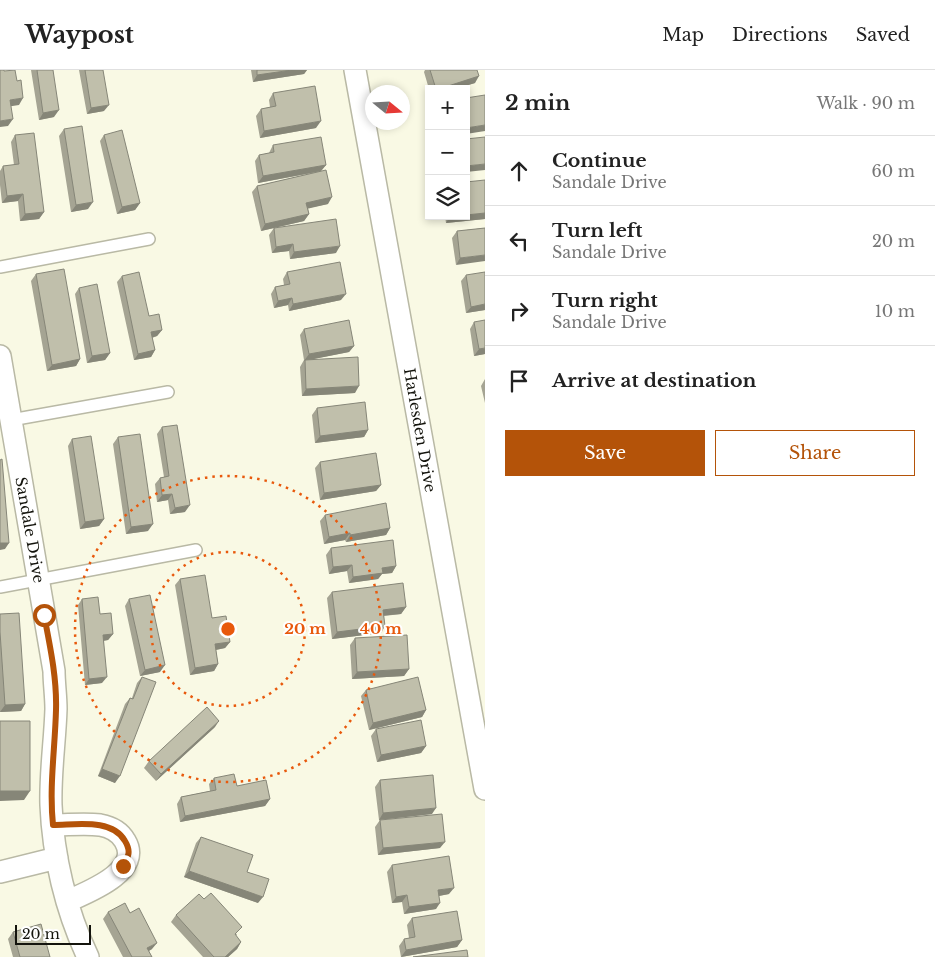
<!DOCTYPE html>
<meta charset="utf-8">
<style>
body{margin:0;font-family:"Libre Baskerville",serif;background:#f2f2f2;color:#222}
.controls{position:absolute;right:15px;top:15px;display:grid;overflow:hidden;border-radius:0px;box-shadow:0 2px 8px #0003}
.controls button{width:45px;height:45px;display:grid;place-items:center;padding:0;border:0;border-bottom:1px solid #e0e0e0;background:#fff;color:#222;font:25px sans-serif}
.compass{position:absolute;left:365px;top:15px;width:45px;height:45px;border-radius:50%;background:#fff;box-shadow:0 2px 8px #0003;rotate:108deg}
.scale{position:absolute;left:15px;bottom:12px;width:76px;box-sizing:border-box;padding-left:5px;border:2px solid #14140d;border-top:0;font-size:14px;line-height:18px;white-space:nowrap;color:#14140d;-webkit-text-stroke:4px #fff;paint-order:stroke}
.stop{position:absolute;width:15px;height:15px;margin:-11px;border:4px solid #b45309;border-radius:50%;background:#fff}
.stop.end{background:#b45309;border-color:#fff;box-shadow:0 1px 5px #0008}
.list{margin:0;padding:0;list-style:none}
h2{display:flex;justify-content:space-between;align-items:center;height:65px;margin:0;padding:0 20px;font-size:21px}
h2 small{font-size:16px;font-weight:400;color:#767676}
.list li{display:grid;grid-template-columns:32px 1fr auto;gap:15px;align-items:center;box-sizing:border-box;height:70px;padding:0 20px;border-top:1px solid #e0e0e0}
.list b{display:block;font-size:19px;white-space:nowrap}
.list p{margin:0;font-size:16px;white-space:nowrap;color:#767676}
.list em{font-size:16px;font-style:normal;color:#767676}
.actions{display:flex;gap:10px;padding:15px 20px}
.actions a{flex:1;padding:11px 0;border:1px solid #b45309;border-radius:0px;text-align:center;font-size:18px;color:#b45309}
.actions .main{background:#b45309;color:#fff}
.icon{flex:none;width:28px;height:28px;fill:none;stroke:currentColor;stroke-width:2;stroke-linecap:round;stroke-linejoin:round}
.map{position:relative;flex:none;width:485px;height:887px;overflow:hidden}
header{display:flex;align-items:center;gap:30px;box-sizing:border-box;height:70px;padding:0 25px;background:#fff;border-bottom:1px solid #e0e0e0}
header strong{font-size:24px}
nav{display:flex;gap:28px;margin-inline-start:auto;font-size:18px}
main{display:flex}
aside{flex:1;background:#fff}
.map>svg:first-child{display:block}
</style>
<header>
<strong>Waypost</strong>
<nav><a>Map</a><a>Directions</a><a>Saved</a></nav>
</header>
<main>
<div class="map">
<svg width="485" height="887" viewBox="0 0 485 887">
<rect width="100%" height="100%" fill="#f9f9e4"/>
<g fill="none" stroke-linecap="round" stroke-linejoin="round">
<g stroke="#b9b9a5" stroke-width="14">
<path id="service" d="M0,197L149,169
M11,350L168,322
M0,517L196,480"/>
</g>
<g stroke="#b9b9a5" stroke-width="24">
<path id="minor" d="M355,0L485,719
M0,286L54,601C54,613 56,626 56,639C55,671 50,703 51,735C53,786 66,841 88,887
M53,755C68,755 85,753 100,755C111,757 120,762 125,771C143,801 88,822 68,831
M0,802L57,788"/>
</g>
<use href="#service" stroke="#fff" stroke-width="11"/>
<use href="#minor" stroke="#fff" stroke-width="21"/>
</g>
<path fill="#a5a493" d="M31,0H53L54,47L39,50Z
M79,0H103L104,41L87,44Z
M251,0H307L304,4L253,12Z
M425,0H477L475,13L455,19H429L424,2Z
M273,23L316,58L260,68L256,46L261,39L270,37L269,30Z
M64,59L88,139L71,142L59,66Z
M15,65L44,142L39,149L20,151L18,131L2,133L0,115V101L3,96L14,95L11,72Z
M104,65L140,133L135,140L117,144L100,71Z
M273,75L326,95L321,101L328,134L308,138L309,144L304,151L261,161L252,122L257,116L318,102L258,113L255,91L259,85L269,83Z
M485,110V149L446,153L445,146H466Z
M274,158L336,183L290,189L289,181L272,183L269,165Z
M485,158L456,195L452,168L457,161Z
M287,202L341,230L289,241L288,235L274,238L271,224L275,217L284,215L283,209Z
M36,204L80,289L76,296L47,301L31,211Z
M466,205L485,240L466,243L461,211Z
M122,206L149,246L162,260L157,266L152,268L155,280L151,287L134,290L117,212Z
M79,218L110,283L105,290L87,293L75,224Z
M474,252L485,284L474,286L470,259Z
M304,259L354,276L349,282L313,289L355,323L302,326L300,297L304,290L300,265Z
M485,309V333L481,316Z
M317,338L368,360L364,367L315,373L312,345Z
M162,357L185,442L170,444L168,430L157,432L155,414L160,408L164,407L157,364Z
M118,367L148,461L126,464L113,374Z
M72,369L104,449L99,456L80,459L68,376Z
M320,392L381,415L376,421L320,430L315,398Z
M325,445L390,458L386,465L346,472L345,470L324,474L320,451Z
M331,478L396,496L392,503L382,504L378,509L349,513L347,501L329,504L326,485Z
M180,509L212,548L230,572L225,578L216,580L218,594L214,601L190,605L175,515Z
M332,522L406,537L401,544L384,546L381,563L332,569L327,528Z
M82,529L100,544L113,564L108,570L104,571L102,613L85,615L78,535Z
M129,529L160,602L140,606L125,536Z
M0,544L25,634L21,641L0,642Z
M355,568L409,599L404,606L352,609L350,575Z
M142,607L115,713L98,706L125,634L130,628H132L137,613Z
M366,620L426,640L422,647L369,660L361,626Z
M215,657L156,711L144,698L149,691Z
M376,659L426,676L421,683L377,692L371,666Z
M214,708L237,716L270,729L265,736L180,752L177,734L181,727L210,721L209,714Z
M380,710L432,744L379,750L375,717Z
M380,750L440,778L378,785L375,757Z
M201,767L247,802L258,833L184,807L196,773Z
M392,795L449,824L439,826L436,839L404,844L402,832L392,833L387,802Z
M108,842L130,843L152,879L149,881L152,887H123L103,849Z
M176,845L237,864L236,866L241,872L237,879L228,887H203L171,852Z
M412,848L462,870L457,877L401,887L399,876L404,869L409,868L407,855Z
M13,862L50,887H13L8,869Z"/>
<path fill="#868678" d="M292,0H307L304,4L253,12L257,5Z
M479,6L475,13L455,19H439Z
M23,28L19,35L6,37L10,30Z
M109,35L104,41L87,44L91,38Z
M59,40L54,47L39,50L43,43Z
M13,49L8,56L0,57V51Z
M321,51L316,58L260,68L264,61Z
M485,55V61L466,64V58Z
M485,94V100L466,102V96Z
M326,95L321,101L258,113L263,106Z
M23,124L18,131L2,133L7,126Z
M332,127L328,134L302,140L306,133Z
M93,132L88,139L71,142L76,135Z
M140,133L135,140L117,144L122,137Z
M44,142L39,149L20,151L25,144Z
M485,143V149L446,153L450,146H466V145Z
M309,144L304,151L261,161L265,154Z
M293,174L289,181L272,183L276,177Z
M340,176L336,183L290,189L294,182Z
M485,185V191L456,195L460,188Z
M346,224L341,230L289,241L293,234Z
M292,228L288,235L274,238L278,231Z
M485,234V240L466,243L471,237Z
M162,260L157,266L147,269L151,262Z
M354,276L349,282L304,291L309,284Z
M485,278V284L474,286L479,279Z
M155,280L151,287L134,290L138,284Z
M110,283L105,290L87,293L92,286Z
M80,289L76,296L47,301L52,295Z
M359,316L355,323L302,326L306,319Z
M368,360L364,367L315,373L320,366Z
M381,415L376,421L320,430L324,423Z
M172,424L168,430L157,432L162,425Z
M190,435L185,442L170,444L175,438Z
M104,449L99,456L80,459L85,452Z
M153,454L148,461L126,464L131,457Z
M390,458L386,465L346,472L350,465Z
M350,463L345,470L324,474L329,467Z
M0,473H9L5,479L0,480Z
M352,495L347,501L329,504L333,497Z
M396,496L392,503L382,504L378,509L349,513L353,507L382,498Z
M406,537L401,544L379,546L383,540Z
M385,556L381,563L332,569L337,562Z
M113,564L108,570L99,571L103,565Z
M230,572L225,578L210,581L215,574Z
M218,594L214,601L190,605L195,598Z
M165,595L160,602L140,606L145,600Z
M409,599L404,606L352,609L357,602Z
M107,607L102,613L85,615L89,609Z
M25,634L21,641L0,642L5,635Z
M426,640L422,647L369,660L373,653Z
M219,651L215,657L156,711L161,704Z
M426,676L421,683L377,692L381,685Z
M102,699L120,706L115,713L98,706Z
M0,721H30L24,730L0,731Z
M270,729L265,736L180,752L185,746Z
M436,738L432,744L379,750L383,743Z
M445,772L440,778L378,785L383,778Z
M189,801L263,827L258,833L184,807Z
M454,818L449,824L433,827L438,820Z
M407,825L402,832L392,833L396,827Z
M440,833L436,839L404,844L409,837Z
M462,870L457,877L401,887L406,880Z
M241,872L237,879L228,887H225Z
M157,873L152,879L143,884L147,878Z"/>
<path fill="#c0bfab" stroke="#868678" d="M0,0H4V1L15,0L17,11L21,10L23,28L10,30L13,49L0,51Z
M37,0H53L59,40L43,43Z
M85,0H103L109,35L91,38Z
M257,0H292L257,5Z
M430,0H477L479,6L439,19H436Z
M315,16L321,51L264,61L261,39L276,36L273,23Z
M485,25V55L466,58V28Z
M82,56L93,132L76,135L64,59Z
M122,60L140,133L122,137L104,65Z
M34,63L44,142L25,144L23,124L7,126L3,96L19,94L15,65Z
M321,67L326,95L263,106L259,85L274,82L273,75Z
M485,67V94L466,96V69Z
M326,100L332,127L306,133L309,144L265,154L257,116Z
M485,110V143L466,145V112Z
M336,149L340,176L294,182L293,174L276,177L274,158Z
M485,158V185L460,188L457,161Z
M340,192L346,224L293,234L292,228L278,231L275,217L290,214L287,202Z
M64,199L80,289L52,295L36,204Z
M139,202L149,246L159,244L162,260L151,262L155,280L138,284L122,206Z
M485,202V234L471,237L466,205Z
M97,214L110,283L92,286L79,218Z
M349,250L354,276L309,284L304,259Z
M485,250V278L479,279L474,252Z
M358,287L359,316L306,319L305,290Z
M365,332L368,360L320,366L317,338Z
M177,355L190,435L175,438L172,424L162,425L160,408L169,406L162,357Z
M140,364L153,454L131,457L118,367Z
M91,366L104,449L85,452L72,369Z
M376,383L381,415L324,423L320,392Z
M2,389L9,473H0V390Z
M386,433L390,458L350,465V463L329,467L325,445Z
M393,470L396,496L382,498L383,503L353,507L352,495L333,497L331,478Z
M205,505L212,548L226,546L230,572L215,574L218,594L195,598L180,509Z
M403,513L406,537L383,540L385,556L337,562L332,522Z
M150,525L165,595L145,600L129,529Z
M98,527L100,544L111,543L113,564L103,565L107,607L89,609L82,529Z
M19,543L25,634L5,635L0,562V544Z
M407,565L409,599L357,602L355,568Z
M142,607L156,612L120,706L102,699L130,628L133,629Z
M418,607L426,640L373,653L366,620Z
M207,637L219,651L161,704L149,691Z
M421,650L426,676L381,685L376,659Z
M0,651H30V721H0Z
M234,704L237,716L266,710L270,729L185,746L181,727L216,720L214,708Z
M433,705L436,738L383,743L380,710Z
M442,744L445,772L383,778L380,750Z
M201,767L253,785L247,802L269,809L263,827L189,801Z
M449,786L454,818L438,820L440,833L409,837L407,825L396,827L392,795Z
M211,823L242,857L235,864L241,872L225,887H214L176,845L199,824L204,829Z
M125,833L130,843L139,838L157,873L147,878L152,887H132L108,842Z
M457,841L462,870L406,880L404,869L415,867L412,848Z
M41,854L50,887H20L13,862Z
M467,880L468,887H413Z"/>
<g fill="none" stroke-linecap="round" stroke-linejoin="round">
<path stroke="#b45309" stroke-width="6" d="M44,545C50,576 57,608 56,640C55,679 49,717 53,755C76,755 112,748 125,771C131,781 129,786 123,796"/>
</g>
<g fill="none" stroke="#e8590c" stroke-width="2.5" stroke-dasharray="2.5 5">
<circle cx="228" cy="559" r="77"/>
<circle cx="228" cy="559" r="153"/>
</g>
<g text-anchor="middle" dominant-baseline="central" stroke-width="4" stroke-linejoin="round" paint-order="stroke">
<g font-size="15" fill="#14140d" stroke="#fff">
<text transform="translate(420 360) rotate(80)">Harlesden Drive</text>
<text transform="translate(30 460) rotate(80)">Sandale Drive</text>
</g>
</g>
<circle cx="228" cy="559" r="8" fill="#e8590c" stroke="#fff" stroke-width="2.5"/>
<g font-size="15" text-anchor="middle" font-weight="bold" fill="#e8590c" stroke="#fff" stroke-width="4" stroke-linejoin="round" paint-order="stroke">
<text x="305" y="564">20 m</text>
<text x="381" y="564">40 m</text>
</g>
</svg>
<div class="controls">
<button>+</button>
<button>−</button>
<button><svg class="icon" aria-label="layers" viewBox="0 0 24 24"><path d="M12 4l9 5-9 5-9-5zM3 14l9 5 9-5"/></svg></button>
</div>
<svg class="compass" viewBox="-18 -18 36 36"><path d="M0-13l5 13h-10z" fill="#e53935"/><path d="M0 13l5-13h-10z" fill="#767676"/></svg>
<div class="scale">20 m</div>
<div class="stop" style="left:44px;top:545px"></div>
<div class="stop end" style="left:123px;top:796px"></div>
</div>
<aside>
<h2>2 min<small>Walk · 90 m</small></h2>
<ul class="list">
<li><svg class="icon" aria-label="ahead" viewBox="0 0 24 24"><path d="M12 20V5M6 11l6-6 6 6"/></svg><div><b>Continue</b><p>Sandale Drive</p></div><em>60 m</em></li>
<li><svg class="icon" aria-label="left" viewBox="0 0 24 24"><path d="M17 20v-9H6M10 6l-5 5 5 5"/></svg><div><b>Turn left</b><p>Sandale Drive</p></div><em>20 m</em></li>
<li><svg class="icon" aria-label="right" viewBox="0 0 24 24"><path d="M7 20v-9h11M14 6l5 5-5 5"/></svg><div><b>Turn right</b><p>Sandale Drive</p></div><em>10 m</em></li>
<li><svg class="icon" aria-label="arrive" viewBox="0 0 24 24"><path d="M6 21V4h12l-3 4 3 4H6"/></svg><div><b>Arrive at destination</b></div></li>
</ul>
<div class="actions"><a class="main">Save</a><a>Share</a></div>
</aside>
</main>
